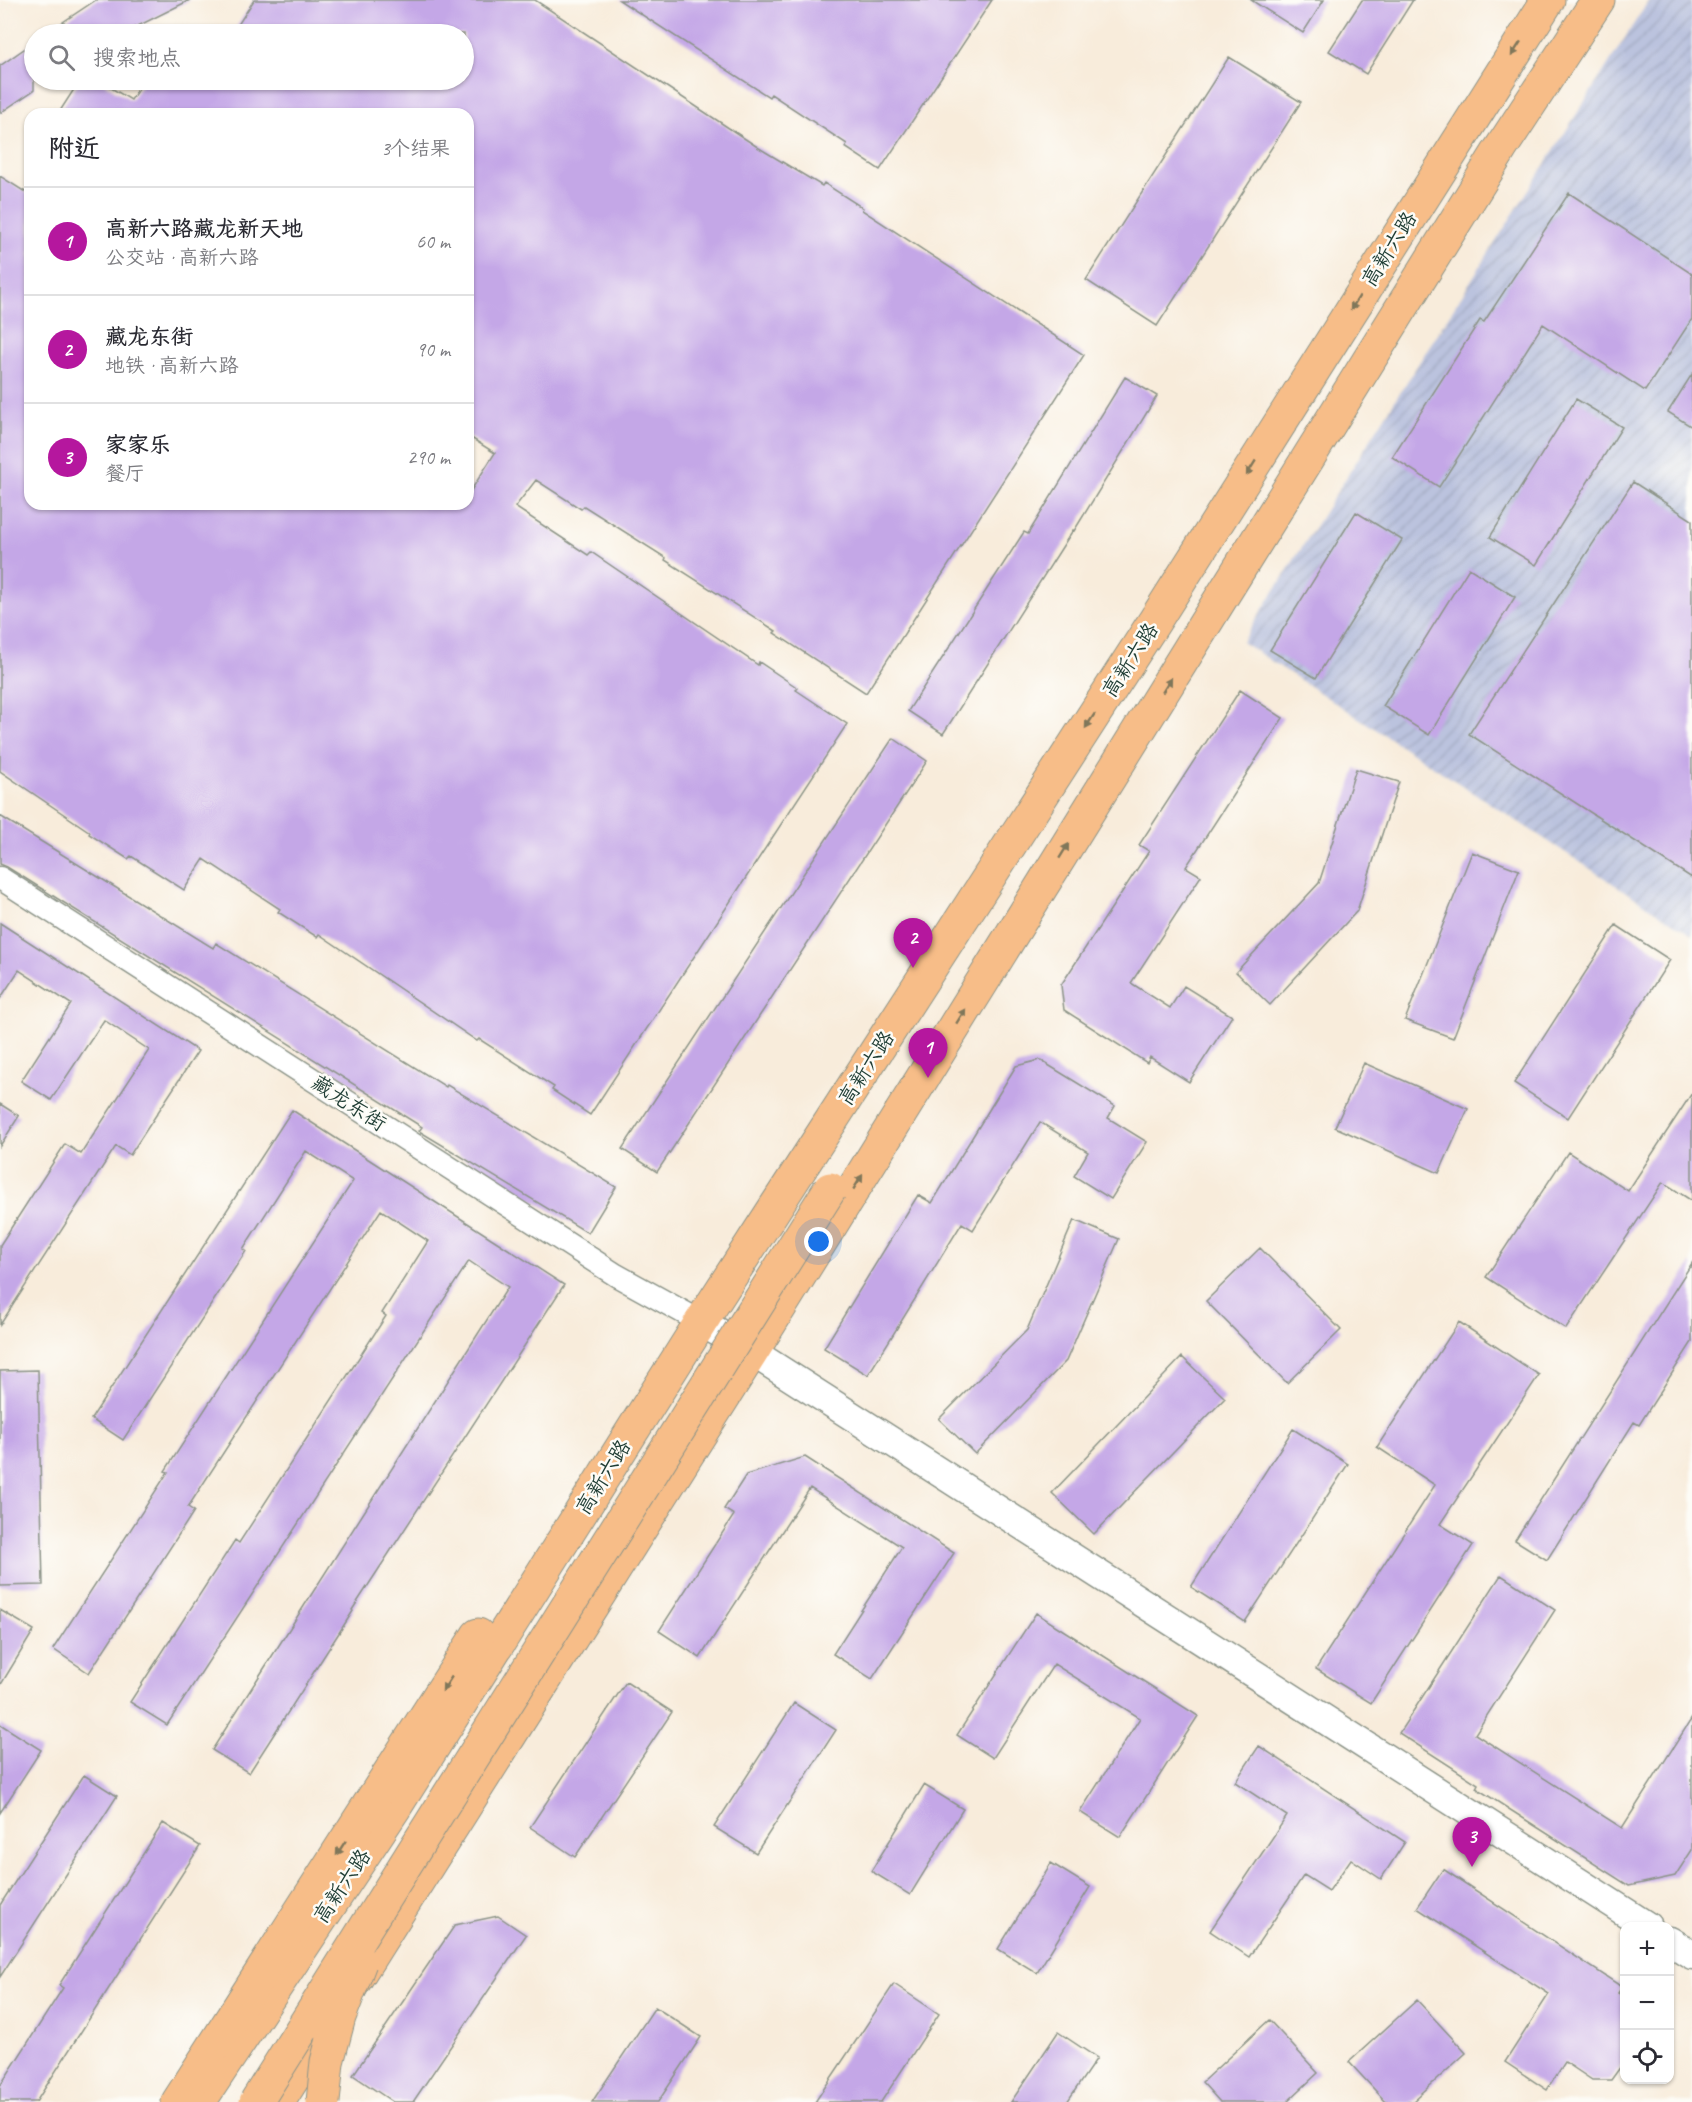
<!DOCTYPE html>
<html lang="zh">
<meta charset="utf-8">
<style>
body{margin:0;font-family:Caveat,"LXGW WenKai TC",sans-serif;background:#f7f7f7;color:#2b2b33}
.controls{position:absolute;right:18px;bottom:18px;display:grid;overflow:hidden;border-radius:12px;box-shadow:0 2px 4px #0004}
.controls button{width:54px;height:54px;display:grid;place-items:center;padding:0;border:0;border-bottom:2px solid #e1e1e2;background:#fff;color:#2b2b33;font:30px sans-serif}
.you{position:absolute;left:819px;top:1242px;width:21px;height:21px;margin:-15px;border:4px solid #fff;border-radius:50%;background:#1a73e8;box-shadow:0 0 0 9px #1a73e833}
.badge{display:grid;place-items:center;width:39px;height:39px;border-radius:50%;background:#b5179e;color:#fff;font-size:20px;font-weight:700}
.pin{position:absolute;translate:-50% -50px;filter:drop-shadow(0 2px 3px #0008)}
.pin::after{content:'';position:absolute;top:32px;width:21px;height:18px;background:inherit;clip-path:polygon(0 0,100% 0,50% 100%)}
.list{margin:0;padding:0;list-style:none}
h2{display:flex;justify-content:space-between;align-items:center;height:78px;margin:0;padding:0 24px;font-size:26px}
h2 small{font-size:20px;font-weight:400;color:#7c7c81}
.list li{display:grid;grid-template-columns:39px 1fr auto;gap:18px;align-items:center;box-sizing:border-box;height:108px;padding:0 24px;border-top:2px solid #e1e1e2}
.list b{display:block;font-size:22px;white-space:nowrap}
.list p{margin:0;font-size:20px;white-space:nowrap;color:#7c7c81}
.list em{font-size:20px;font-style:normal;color:#7c7c81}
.icon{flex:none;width:33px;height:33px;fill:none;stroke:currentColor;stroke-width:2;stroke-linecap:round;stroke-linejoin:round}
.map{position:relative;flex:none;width:1692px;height:2102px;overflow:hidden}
.search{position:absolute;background:#fff;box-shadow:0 2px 4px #0004;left:24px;top:24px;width:450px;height:66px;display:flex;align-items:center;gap:15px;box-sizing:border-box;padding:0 21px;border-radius:33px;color:#7c7c81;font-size:22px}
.panel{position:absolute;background:#fff;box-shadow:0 2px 4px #0004;left:24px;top:108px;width:450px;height:402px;border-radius:18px}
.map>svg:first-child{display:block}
</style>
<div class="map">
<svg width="1692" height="2102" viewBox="0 0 1692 2102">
<defs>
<pattern id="industrial-furrows" width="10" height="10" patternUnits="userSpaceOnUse" patternTransform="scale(1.5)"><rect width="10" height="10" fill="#bbc3de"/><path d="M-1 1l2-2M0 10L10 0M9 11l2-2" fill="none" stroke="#a0a8bf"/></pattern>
</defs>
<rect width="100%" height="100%" fill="#fdfcf7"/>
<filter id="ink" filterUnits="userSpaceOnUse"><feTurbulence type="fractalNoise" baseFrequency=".0167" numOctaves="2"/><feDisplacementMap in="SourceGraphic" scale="12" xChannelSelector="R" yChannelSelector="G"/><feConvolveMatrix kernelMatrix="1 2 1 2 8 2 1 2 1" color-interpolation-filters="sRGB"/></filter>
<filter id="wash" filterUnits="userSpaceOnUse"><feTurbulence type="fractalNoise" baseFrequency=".008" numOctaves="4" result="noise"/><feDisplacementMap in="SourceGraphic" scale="24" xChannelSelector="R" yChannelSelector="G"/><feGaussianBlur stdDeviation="1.35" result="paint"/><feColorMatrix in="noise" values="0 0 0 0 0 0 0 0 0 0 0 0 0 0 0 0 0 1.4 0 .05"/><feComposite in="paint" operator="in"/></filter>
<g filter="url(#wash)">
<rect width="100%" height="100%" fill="#f8ecdb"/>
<path fill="url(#industrial-furrows)" d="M1649,0H1692V935L1242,642Z"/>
<g id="blocks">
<path fill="#c4a7e7" d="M96,0H190L122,34H45Z
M254,0H535L759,148L822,186L824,183L863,208L862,210L1084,355L866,693L774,633L776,631L665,560L666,558L584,506L581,509L536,480L515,507L588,555L591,552L758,665L759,662L798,688L796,690L847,724L590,1115L552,1090L554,1087L479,1039L477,1041L319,934L317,937L278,912L280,909L204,859L184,890L131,856L128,859L89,834L90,832L0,771V176L30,195V504H468V495L495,453L468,436V114H58L80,80H98L131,100L144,80H464V34H232Z
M619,0H992L880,170L845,147L847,144L771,94L769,97Z
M1251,0H1324L1303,33Z
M1362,0H1413L1366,74L1329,51Z
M34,42V90L0,113V66Z
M1229,57L1301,102L1157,326L1086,280Z
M1569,193L1692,274V319L1645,391L1543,324L1439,487L1392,457L1480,320L1484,322Z
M1692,374V427L1668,412Z
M1125,377L1157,396L1074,531L1073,530L943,734L908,711L1024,532L1028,534Z
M1576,399L1622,427L1536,565L1490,537Z
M1633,482L1692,520V878L1469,734Z
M1356,512L1402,540L1316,678L1270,650Z
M1469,568L1515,597L1429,735L1383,706Z
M1240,690L1283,718L1186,867L1201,876L1131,983L1170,1008L1184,986L1232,1016L1189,1082L1150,1057L1147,1063L1064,1010L1061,985L1149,851L1139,845Z
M893,738L927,761L657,1172L622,1149Z
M1356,769L1399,782L1357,911L1270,1005L1236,972L1319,883Z
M0,816L213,948L216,943L446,1087L447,1085L616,1187L588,1233L419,1131L422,1127L7,867L0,864Z
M1472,852L1519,870L1453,1038L1405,1020Z
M0,923L198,1051L130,1155L116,1146L0,1325V1245L65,1144L81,1154L149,1050L104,1020L51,1100L21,1081L71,1004L19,970L0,999Z
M1616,925L1670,960L1568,1118L1514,1083Z
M1040,1060L1115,1106L1108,1118L1147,1142L1111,1199L1074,1176L1088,1152L1040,1122L973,1230L962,1223L868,1375L824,1348L918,1195L932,1203L1016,1066Z
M1364,1063L1468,1109L1439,1173L1335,1127Z
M1692,1093V1201L1663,1182L1566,1329L1486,1277L1568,1152L1628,1191Z
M0,1104L19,1116L0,1146Z
M292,1110L564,1285L352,1610L353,1611L249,1773L212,1750L508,1287L469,1261L167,1725L130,1702L235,1540L239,1543L386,1316L382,1313L428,1241L381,1210L188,1507L194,1511L89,1673L53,1649L168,1472L165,1471L353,1181L306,1151L243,1249L246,1251L123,1440L91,1419Z
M1074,1220L1119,1239L1066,1361L975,1454L939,1419L1027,1330Z
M1260,1248L1341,1330L1287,1383L1206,1301Z
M1692,1263V1342L1639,1425L1634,1422L1547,1560L1515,1540Z
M1459,1322L1539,1375L1440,1524L1473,1545L1371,1703L1316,1669L1435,1485L1377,1447Z
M1182,1357L1225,1398L1094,1534L1052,1493Z
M38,1370L43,1585L0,1586V1371Z
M1293,1429L1348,1464L1245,1622L1191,1587Z
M805,1457L954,1553L872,1679L833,1654L902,1547L810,1488L700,1658L659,1631L734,1515L724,1509L746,1475Z
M1501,1575L1555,1610L1475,1734L1622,1828L1692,1718V1850L1675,1876L1629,1886L1476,1788L1478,1784L1399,1733Z
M0,1610L34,1630L0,1686Z
M1036,1613L1198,1716L1120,1837L1080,1812L1140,1718L1054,1664L993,1758L957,1735Z
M626,1682L672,1712L575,1857L530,1827Z
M794,1703L836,1730L756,1853L714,1827Z
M0,1724L41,1750L0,1813Z
M1259,1746L1405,1842L1381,1879L1351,1859L1329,1891L1304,1875L1249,1957L1210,1931L1287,1816L1235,1782Z
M84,1775L117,1796L0,1977V1905Z
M924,1785L963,1809L910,1895L871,1871Z
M163,1823L200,1846L36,2102H0V2086L63,1988L59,1985Z
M1051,1863L1090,1887L1037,1973L998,1949Z
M1443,1869L1622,1987L1618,1993L1624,1997V2062L1611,2080H1592L1565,2062L1547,2090L1505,2062L1549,1994L1417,1908Z
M498,1916L526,1935L413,2102H393L353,2075L455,1925Z
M894,1984L939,2014L881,2102H815Z
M1417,2000L1466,2053L1412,2102H1386L1349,2062Z
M655,2007L701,2037L658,2102H592Z
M1269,2020L1318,2073L1287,2102H1220L1202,2082Z
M1058,2032L1097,2058L1067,2102H1011Z"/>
</g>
</g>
<g filter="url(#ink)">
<use href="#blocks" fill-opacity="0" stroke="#8c9488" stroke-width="1.5"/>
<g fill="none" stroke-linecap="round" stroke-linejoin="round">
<g stroke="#8c9488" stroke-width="25">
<path id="minor" d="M0,878L616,1275L701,1322"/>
</g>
<g stroke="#8c9488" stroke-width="31">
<path id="tertiary" d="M701,1322L752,1352L1647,1926
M1670,1941L1692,1955"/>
</g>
<g stroke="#8c9488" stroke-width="35">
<path id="primary" d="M199,2102L395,1807L701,1322L1154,622L1548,0
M278,2102L752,1352L1501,148L1598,0"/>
</g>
<g stroke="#8c9488" stroke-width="35">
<path id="trunk" d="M178,2102L478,1635"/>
</g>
<use href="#minor" stroke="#fff" stroke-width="22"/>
<use href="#tertiary" stroke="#fff" stroke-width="28"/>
<use href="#primary" stroke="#f7bd88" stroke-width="33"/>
<use href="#trunk" stroke="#f7bd88" stroke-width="33"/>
<g stroke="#8c9488" stroke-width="35" stroke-linecap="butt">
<path id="trunk-bridge" d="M256,2102L830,1189
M323,2102L327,2062L339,2017L360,1962"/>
</g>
<use href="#trunk-bridge" stroke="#f7bd88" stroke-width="33"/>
</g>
<defs><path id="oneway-solid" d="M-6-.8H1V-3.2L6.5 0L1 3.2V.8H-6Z" transform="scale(1.5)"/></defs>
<g fill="#80775a">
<use href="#oneway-solid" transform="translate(1516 49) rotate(123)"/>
<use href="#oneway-solid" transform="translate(1355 303) rotate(122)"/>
<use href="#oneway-solid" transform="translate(1251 468) rotate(122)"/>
<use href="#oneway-solid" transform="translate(1167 685) rotate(-58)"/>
<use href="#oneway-solid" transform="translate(1090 721) rotate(123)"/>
<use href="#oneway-solid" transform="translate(1064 851) rotate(-58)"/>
<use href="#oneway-solid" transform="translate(961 1016) rotate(-58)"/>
<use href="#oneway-solid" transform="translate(858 1182) rotate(-58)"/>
<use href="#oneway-solid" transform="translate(447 1684) rotate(123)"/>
<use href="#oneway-solid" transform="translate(341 1848) rotate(123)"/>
</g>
</g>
<g text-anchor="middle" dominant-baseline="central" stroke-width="5" stroke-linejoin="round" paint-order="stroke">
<g font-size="21" fill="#1f3d34" stroke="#fdfcf7">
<text transform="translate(1389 249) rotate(-58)">高新六路</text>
<text transform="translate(1130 660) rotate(-57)">高新六路</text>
<text transform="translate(866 1068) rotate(-57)">高新六路</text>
<text transform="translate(349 1103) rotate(33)">藏龙东街</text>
<text transform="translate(603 1477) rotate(-58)">高新六路</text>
<text transform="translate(342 1886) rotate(-56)">高新六路</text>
</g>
</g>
</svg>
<div class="controls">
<button>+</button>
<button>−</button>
<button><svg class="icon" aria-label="locate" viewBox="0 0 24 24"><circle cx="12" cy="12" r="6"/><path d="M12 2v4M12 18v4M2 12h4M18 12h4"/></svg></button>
</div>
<div class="you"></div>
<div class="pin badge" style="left:928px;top:1078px">1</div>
<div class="pin badge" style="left:913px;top:968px">2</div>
<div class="pin badge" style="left:1472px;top:1867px">3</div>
<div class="search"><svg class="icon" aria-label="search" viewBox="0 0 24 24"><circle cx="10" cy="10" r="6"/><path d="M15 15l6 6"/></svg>搜索地点</div>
<section class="panel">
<h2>附近<small>3个结果</small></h2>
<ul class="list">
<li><span class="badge">1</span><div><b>高新六路藏龙新天地</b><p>公交站 · 高新六路</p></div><em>60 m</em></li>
<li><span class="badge">2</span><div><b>藏龙东街</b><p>地铁 · 高新六路</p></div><em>90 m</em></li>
<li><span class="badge">3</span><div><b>家家乐</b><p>餐厅</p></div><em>290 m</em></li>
</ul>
</section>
</div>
